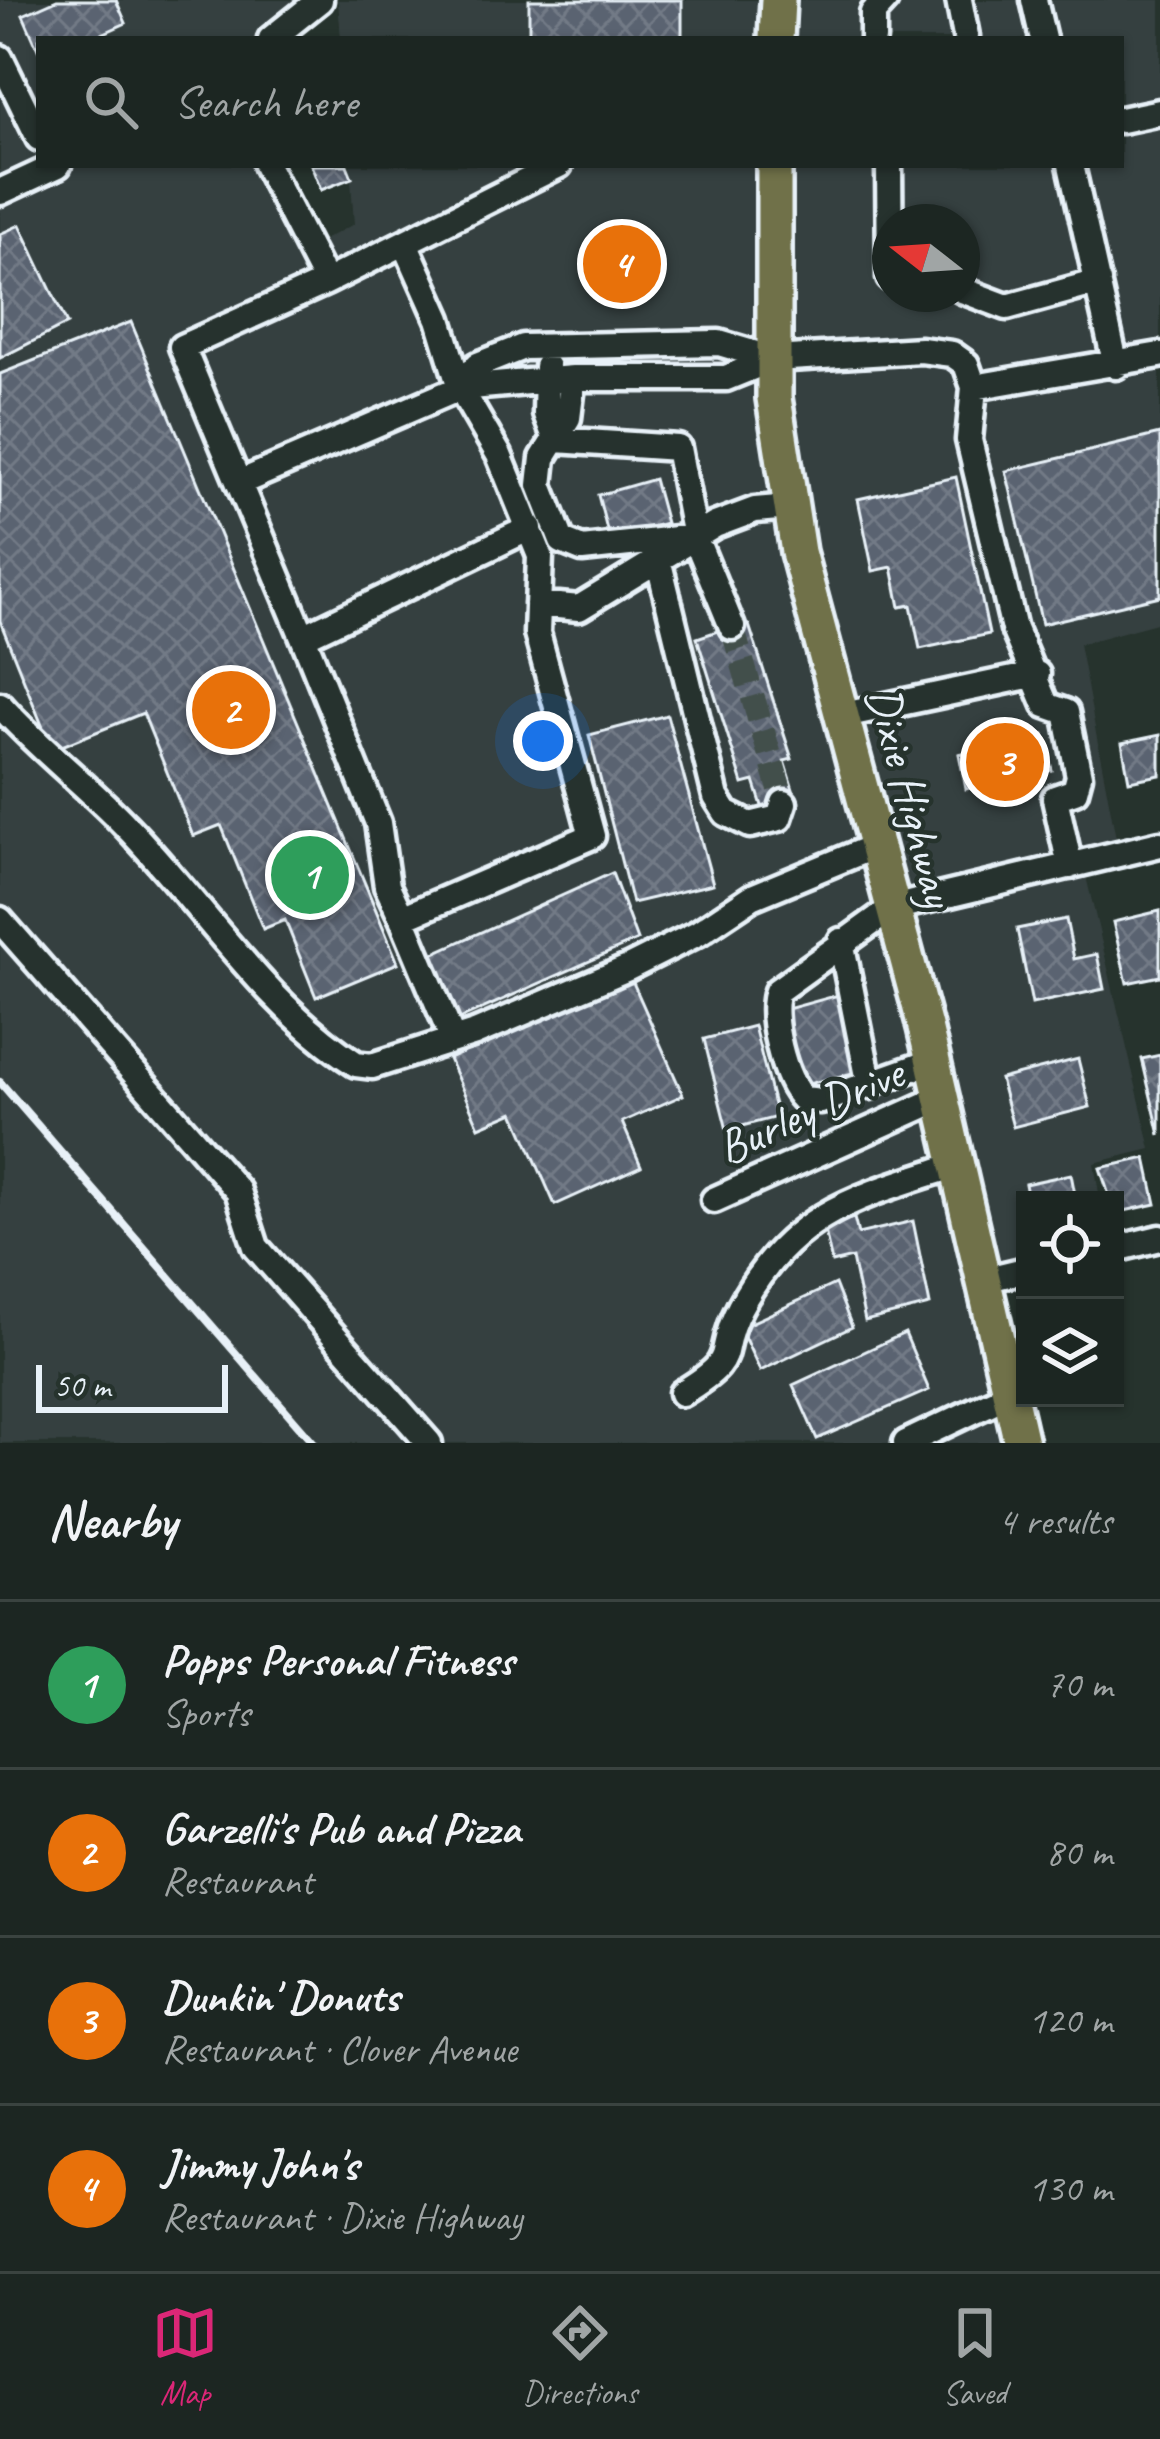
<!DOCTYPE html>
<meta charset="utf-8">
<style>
body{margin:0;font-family:Caveat,sans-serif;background:#29322f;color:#f1f3f6}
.controls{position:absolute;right:36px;bottom:36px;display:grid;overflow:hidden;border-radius:0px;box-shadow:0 3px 9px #0004}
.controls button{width:108px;height:108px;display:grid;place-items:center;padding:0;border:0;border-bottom:3px solid #3a4340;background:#1c2622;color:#f1f3f6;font:60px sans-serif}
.compass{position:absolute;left:872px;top:204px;width:108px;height:108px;border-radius:50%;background:#1c2622;box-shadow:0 3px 9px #0004;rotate:287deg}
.scale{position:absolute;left:36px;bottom:30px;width:192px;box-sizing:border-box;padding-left:12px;border:6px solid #e8f1f8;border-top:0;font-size:33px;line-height:42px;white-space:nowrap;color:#e8f1f8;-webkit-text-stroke:9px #26332d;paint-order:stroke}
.you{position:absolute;left:543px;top:741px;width:42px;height:42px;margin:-30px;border:9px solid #fff;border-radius:50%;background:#1a73e8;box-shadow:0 0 0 18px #1a73e833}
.badge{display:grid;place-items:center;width:78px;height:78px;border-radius:50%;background:#db2777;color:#fff;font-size:39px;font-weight:700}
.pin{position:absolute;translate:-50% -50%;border:6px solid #fff;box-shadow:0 3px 12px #0006}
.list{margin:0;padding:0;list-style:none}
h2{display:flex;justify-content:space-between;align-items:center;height:156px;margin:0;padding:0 48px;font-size:51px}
h2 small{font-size:39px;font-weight:400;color:#a0a5a5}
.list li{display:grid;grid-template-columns:78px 1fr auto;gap:36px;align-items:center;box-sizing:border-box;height:168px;padding:0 48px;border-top:3px solid #3a4340}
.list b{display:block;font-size:45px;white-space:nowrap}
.list p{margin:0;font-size:39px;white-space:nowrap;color:#a0a5a5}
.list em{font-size:39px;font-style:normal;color:#a0a5a5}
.icon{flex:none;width:66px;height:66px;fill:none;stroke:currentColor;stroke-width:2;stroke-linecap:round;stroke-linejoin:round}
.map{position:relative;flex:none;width:1160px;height:1443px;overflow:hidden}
.search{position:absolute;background:#1c2622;box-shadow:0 3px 9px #0004;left:36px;right:36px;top:36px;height:132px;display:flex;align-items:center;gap:30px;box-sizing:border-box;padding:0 42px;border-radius:0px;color:#a0a5a5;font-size:45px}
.sheet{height:828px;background:#1c2622}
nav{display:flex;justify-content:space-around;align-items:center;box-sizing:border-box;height:168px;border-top:3px solid #3a4340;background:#1c2622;font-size:33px;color:#a0a5a5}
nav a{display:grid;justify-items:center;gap:6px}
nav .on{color:#db2777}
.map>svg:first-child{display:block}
</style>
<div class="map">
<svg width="1160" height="1443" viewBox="0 0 1160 1443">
<defs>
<pattern id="building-cross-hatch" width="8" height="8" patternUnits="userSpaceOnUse" patternTransform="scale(3)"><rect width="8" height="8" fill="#5a6371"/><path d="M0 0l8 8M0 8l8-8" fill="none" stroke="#727a86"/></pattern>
</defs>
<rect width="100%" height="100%" fill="#26332d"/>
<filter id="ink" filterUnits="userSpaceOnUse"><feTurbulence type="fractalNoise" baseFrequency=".00833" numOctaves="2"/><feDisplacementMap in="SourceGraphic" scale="24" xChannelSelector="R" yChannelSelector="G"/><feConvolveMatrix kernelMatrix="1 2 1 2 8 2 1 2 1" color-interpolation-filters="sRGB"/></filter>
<g filter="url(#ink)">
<path fill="#364141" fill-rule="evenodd" d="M0,0H320L271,39H39V165H266L308,248L354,224L350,165H1121V39H341L338,0H1160V622L1079,644L1119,854L1083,864L1151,1149L1094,1163L1100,1200H1025V1270L983,1280L1021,1443H0ZM890,222H962V294H890Z"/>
<path fill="url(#building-cross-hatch)" stroke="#e8f1f8" stroke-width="3" d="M57,0H116L126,23L91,39H39V52L23,15Z
M529,0H682V39H529Z
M311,165H347L352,178L321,190Z
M20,225L67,324L0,358V234Z
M131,322L398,963L316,997L285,920L263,929L221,825L193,836L143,713L52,750L0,621V374Z
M1160,434V596L1042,624L1006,471Z
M956,477L989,634L920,649L911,605L900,607L892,567L873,571L858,499Z
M654,479L666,523L609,538L598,495Z
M738,624L749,625L792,759L784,761L796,799L763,809L754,781L743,784L697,638Z
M667,715L713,884L632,903L589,735Z
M1044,735L1052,770L966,789L959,754Z
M1160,735V775L1129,781L1122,743Z
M612,873L637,940L455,1021L428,956Z
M1160,911V976L1127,983L1113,922Z
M1066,919L1074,959L1097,954L1104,989L1032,1004L1017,929Z
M631,978L683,1095L622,1122L641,1166L555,1205L514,1112L479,1127L449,1059Z
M842,994L861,1071L800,1086L780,1011Z
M754,1026L777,1117L727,1130L704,1039Z
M1160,1055V1135L1142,1059Z
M1078,1059L1090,1107L1013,1127L1000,1079Z
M1146,1158L1156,1204L1115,1213L1100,1168Z
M1071,1174L1076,1200H1028L1025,1184Z
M854,1218L858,1234L913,1221L930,1305L865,1321L852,1258L832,1263L824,1226Z
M835,1284L852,1327L760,1371L740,1328Z
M905,1333L929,1390L817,1439L793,1385Z"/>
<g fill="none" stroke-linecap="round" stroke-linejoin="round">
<path stroke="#43504b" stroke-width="24" stroke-dasharray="24 12" stroke-linecap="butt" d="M732,627L784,803"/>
<g stroke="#e8f1f8" stroke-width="33">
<path id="minor" d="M959,0L966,36
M1034,0L1043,39
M271,39L320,0
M873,39V13L885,0
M0,58L39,138
M1121,120L1160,112
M266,165L326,282L559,165
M889,165L890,278
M1071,165L1116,366
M0,192L58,165
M406,245L439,319L460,388L499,455L540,556L537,633L592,836L402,918L453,1040
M962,290L1007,307L1098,282
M547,367L546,414L556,440
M573,378L568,418L543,458L540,485L562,541L582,549L695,537
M974,387L1160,355
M460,388L478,365L523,347L719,343L773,359
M556,440L678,448L695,537L732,627
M239,483L460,388L573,378H726L773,359L921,350L952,354L966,364L974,387L969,440L1014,629L1046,705L1066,712L1079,776L1075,791L1055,798L1070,866
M658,559L716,797L726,813L750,825L779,818L784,803
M538,604L579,608L715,525L755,510L790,507
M303,637L182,347L326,282
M0,705C39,749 86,784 126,826C201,903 265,1006 356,1064L372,1066L475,1033L628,968L698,933L752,897L875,846
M839,716L1037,674
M402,918L387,886L378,823L303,637L530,528
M0,920L238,1191L256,1247L429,1443
M841,941L870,1086
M933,1061L821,1101L803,1099C784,1081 768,1015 777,991L892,908L1160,844
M714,1200L941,1098
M1115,1249L1160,1238
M983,1280L1025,1270
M682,1393C744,1355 713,1358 740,1307C791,1211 861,1196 956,1165
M906,1443L1009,1394"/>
</g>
<g stroke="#e8f1f8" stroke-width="42">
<path id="major" d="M776,39L778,0
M774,165V398L798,552L925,1027L1021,1443"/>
</g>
<use href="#minor" stroke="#26332d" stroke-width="24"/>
<use href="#major" stroke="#6f714a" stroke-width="33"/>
<path stroke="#e8f1f8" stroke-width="8" d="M0,1082L314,1443"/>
</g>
</g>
<g text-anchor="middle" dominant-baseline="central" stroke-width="9" stroke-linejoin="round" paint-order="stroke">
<g font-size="48" fill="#e8f1f8" stroke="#26332d">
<text transform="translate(911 796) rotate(75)">Dixie Highway</text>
<text transform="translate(810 1110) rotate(-24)">Burley Drive</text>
</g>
</g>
</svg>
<div class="controls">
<button><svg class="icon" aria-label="locate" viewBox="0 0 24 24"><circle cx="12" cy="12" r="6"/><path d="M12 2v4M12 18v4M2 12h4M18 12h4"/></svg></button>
<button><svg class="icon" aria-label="layers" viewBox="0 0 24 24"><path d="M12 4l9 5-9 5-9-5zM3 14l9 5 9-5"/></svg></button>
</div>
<svg class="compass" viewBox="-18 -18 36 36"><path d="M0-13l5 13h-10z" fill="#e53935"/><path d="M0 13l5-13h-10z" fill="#a0a5a5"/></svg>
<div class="scale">50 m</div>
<div class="you"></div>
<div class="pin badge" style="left:310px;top:875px;background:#2e9e5b">1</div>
<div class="pin badge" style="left:231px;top:710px;background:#e8710a">2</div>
<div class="pin badge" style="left:1005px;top:762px;background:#e8710a">3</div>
<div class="pin badge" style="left:622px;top:264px;background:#e8710a">4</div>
<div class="search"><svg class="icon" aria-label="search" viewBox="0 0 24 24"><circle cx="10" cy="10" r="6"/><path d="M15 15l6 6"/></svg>Search here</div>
</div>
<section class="sheet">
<h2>Nearby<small>4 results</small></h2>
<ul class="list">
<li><span class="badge" style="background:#2e9e5b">1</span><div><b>Popps Personal Fitness</b><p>Sports</p></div><em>70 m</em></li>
<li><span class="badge" style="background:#e8710a">2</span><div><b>Garzelli's Pub and Pizza</b><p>Restaurant</p></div><em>80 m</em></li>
<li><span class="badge" style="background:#e8710a">3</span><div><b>Dunkin' Donuts</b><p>Restaurant · Clover Avenue</p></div><em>120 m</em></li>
<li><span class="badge" style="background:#e8710a">4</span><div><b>Jimmy John's</b><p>Restaurant · Dixie Highway</p></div><em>130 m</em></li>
</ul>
</section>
<nav>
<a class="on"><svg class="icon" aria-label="map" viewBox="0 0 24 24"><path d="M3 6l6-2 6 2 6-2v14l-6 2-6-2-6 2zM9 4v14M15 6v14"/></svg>Map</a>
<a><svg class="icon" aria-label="directions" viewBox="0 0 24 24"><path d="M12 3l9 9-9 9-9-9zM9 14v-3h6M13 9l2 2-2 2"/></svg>Directions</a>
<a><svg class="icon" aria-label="saved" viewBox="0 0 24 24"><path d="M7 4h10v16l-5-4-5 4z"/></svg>Saved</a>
</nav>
